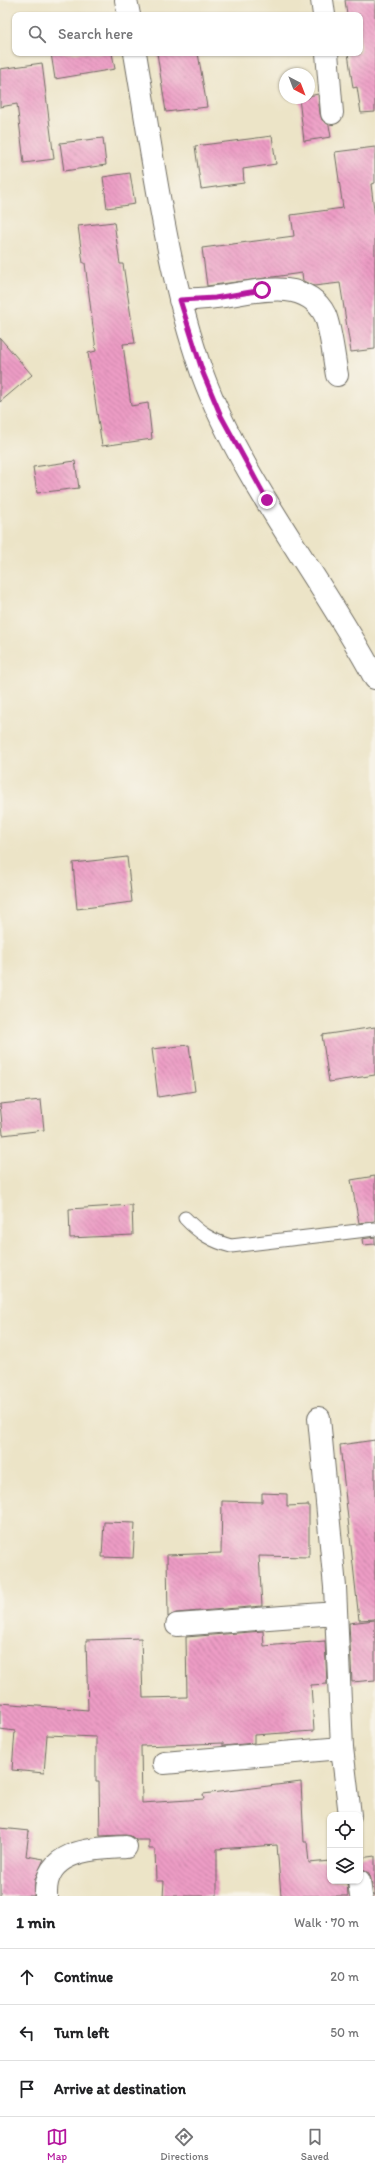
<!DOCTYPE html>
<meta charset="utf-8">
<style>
body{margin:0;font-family:Itim,sans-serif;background:#f6f6f6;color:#202124}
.controls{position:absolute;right:12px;bottom:12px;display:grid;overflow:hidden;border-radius:8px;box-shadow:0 1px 3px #0004}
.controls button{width:36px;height:36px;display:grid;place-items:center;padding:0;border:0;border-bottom:1px solid #e0e0e0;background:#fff;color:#202124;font:20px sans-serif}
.compass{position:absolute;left:279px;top:68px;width:36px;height:36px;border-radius:50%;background:#fff;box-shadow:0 1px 3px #0004;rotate:138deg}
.stop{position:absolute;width:12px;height:12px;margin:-9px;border:3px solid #b5179e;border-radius:50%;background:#fff}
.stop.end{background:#b5179e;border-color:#fff;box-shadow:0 1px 4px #0008}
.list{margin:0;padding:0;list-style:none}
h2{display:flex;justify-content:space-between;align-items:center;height:52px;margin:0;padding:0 16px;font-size:17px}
h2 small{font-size:13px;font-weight:400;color:#757577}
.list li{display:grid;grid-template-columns:26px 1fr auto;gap:12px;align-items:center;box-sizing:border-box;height:56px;padding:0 16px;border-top:1px solid #e0e0e0}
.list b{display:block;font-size:15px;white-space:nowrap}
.list em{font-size:13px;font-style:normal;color:#757577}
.icon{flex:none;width:22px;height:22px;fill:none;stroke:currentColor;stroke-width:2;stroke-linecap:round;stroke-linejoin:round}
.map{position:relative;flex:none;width:375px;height:1896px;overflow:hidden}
.search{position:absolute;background:#fff;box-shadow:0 1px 3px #0004;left:12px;right:12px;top:12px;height:44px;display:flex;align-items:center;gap:10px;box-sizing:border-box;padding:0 14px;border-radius:8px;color:#757577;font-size:15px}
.sheet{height:220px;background:#fff}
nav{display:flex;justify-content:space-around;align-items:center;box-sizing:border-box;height:56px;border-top:1px solid #e0e0e0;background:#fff;font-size:11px;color:#757577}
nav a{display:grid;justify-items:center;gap:2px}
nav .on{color:#b5179e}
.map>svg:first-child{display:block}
</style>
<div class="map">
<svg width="375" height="1896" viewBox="0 0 375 1896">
<defs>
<pattern id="building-back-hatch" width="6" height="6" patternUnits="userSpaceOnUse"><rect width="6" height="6" fill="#ed9cc5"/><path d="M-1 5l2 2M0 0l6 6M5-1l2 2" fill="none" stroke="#c07fa0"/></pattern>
</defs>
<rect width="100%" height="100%" fill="#f7f3e8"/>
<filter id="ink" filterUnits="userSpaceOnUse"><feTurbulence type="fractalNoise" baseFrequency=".025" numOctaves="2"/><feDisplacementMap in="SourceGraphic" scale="8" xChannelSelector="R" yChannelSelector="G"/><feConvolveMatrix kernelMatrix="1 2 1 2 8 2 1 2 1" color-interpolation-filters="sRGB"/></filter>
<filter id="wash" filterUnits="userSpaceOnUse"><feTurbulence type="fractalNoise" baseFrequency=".012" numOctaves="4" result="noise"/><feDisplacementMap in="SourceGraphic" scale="16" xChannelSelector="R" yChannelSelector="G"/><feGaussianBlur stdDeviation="0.9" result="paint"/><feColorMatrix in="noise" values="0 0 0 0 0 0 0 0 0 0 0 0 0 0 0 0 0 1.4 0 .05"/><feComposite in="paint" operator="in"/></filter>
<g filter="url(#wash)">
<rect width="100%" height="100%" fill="#ece4c7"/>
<g id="blocks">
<path fill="url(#building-back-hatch)" d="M345,0H375V112L361,113L357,87L353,88L348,53H360V15H347Z
M51,53H112L115,69L55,79Z
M157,53H198L207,107L166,112Z
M42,63L54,159L24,163L17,104L0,107V69Z
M318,94L320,114L322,120L329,125L331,137L304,141L299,98H309V96Z
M272,136L276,164L243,169L244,183L201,189L195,146Z
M103,138L106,165L64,171L60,143Z
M375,147V183L371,184L375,218V349L351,352L340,283L314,286L303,281L302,273L207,286L202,248L294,236L291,215L343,208L335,152Z
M130,173L135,204L107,208L103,177Z
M114,222L120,264H123L135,343L123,344L131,406L148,403L152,439L102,446L88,353L96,351L85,263H83L78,226Z
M0,338L32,375L0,402Z
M75,461L79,488L37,493L33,467Z
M127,857L132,902L77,909L73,863Z
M375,1027V1075L329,1082L322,1035Z
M189,1045L195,1091L158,1097L152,1049Z
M41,1100L44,1130L3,1135L0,1104Z
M375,1176V1221L359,1223L351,1180Z
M132,1205L133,1235L70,1238L69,1209Z
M375,1237V1244L363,1245L362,1239Z
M375,1440V1619L359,1620L340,1445Z
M262,1493L287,1494V1506L309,1505V1557L259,1556L262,1606L176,1613L168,1617L167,1555L221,1553L222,1501L262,1502Z
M104,1522L135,1523L133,1558L102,1557Z
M375,1620V1680L352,1682L349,1623Z
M263,1631L264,1646L325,1641L327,1684L311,1685L314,1731L254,1735V1743L223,1746V1743L141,1746L142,1803L204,1799L203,1794L301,1782L304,1842H307L309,1863L330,1861V1881H347L348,1896H281L277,1845L217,1849V1896H163L164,1881H156L155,1849H149V1840H136L131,1836L125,1835L100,1836L99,1782H96V1737L47,1735L44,1773L12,1770L15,1731L0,1729V1703L88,1710L86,1640L141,1638L143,1698L187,1697L186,1637Z
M0,1828L29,1831L26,1856L44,1859L35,1879L34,1896H0Z
M375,1856V1896H373L371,1879L369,1873L360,1869V1858Z"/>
</g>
</g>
<g filter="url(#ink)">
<use href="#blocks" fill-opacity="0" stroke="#6f6c62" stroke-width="1"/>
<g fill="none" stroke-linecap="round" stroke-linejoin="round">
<g stroke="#6f6c62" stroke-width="15">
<path id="lane" d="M185,1218C199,1233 212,1241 231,1246L375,1229"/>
</g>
<g stroke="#6f6c62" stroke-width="24">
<path id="street" d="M126,0L129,15
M322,0L324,15
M135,53C153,158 167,273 202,373C241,480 321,577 375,678
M327,53L332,113
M180,300C192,299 204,299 216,297C251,293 305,275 325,315C331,329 334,360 337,375
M319,1418L335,1587L342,1748L350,1815
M177,1625L336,1613
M164,1763L342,1748
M359,1881L361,1896
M46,1896C44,1849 93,1849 126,1847"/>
</g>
<use href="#lane" stroke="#fff" stroke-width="13"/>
<use href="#street" stroke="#fff" stroke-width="22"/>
</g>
</g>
<g fill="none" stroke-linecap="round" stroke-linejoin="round" filter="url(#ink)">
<path stroke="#b5179e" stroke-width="5" d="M262,290L215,298L180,300L203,373L221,416L267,500"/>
</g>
</svg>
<div class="controls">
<button><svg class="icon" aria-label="locate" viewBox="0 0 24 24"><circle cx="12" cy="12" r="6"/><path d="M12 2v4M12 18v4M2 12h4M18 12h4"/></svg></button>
<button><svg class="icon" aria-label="layers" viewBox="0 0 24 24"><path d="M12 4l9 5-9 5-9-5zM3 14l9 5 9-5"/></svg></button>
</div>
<svg class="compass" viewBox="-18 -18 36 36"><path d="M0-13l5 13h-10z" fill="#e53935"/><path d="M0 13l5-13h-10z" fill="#757577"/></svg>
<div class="stop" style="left:262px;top:290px"></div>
<div class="stop end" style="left:267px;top:500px"></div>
<div class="search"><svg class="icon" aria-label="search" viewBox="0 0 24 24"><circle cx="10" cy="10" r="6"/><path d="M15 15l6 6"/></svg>Search here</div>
</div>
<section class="sheet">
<h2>1 min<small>Walk · 70 m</small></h2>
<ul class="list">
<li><svg class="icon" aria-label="ahead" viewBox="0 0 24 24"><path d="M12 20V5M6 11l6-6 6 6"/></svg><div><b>Continue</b></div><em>20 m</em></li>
<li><svg class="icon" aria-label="left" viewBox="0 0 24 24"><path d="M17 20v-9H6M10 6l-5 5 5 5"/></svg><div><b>Turn left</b></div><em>50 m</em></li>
<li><svg class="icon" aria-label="arrive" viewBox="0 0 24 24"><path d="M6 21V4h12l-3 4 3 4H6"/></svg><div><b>Arrive at destination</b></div></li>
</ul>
</section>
<nav>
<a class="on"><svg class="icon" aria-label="map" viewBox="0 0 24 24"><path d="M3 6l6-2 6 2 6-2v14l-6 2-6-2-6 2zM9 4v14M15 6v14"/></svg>Map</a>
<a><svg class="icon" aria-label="directions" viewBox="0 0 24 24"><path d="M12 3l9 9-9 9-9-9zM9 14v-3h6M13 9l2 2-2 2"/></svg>Directions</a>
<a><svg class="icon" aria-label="saved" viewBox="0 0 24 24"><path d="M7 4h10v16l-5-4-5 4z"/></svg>Saved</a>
</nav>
